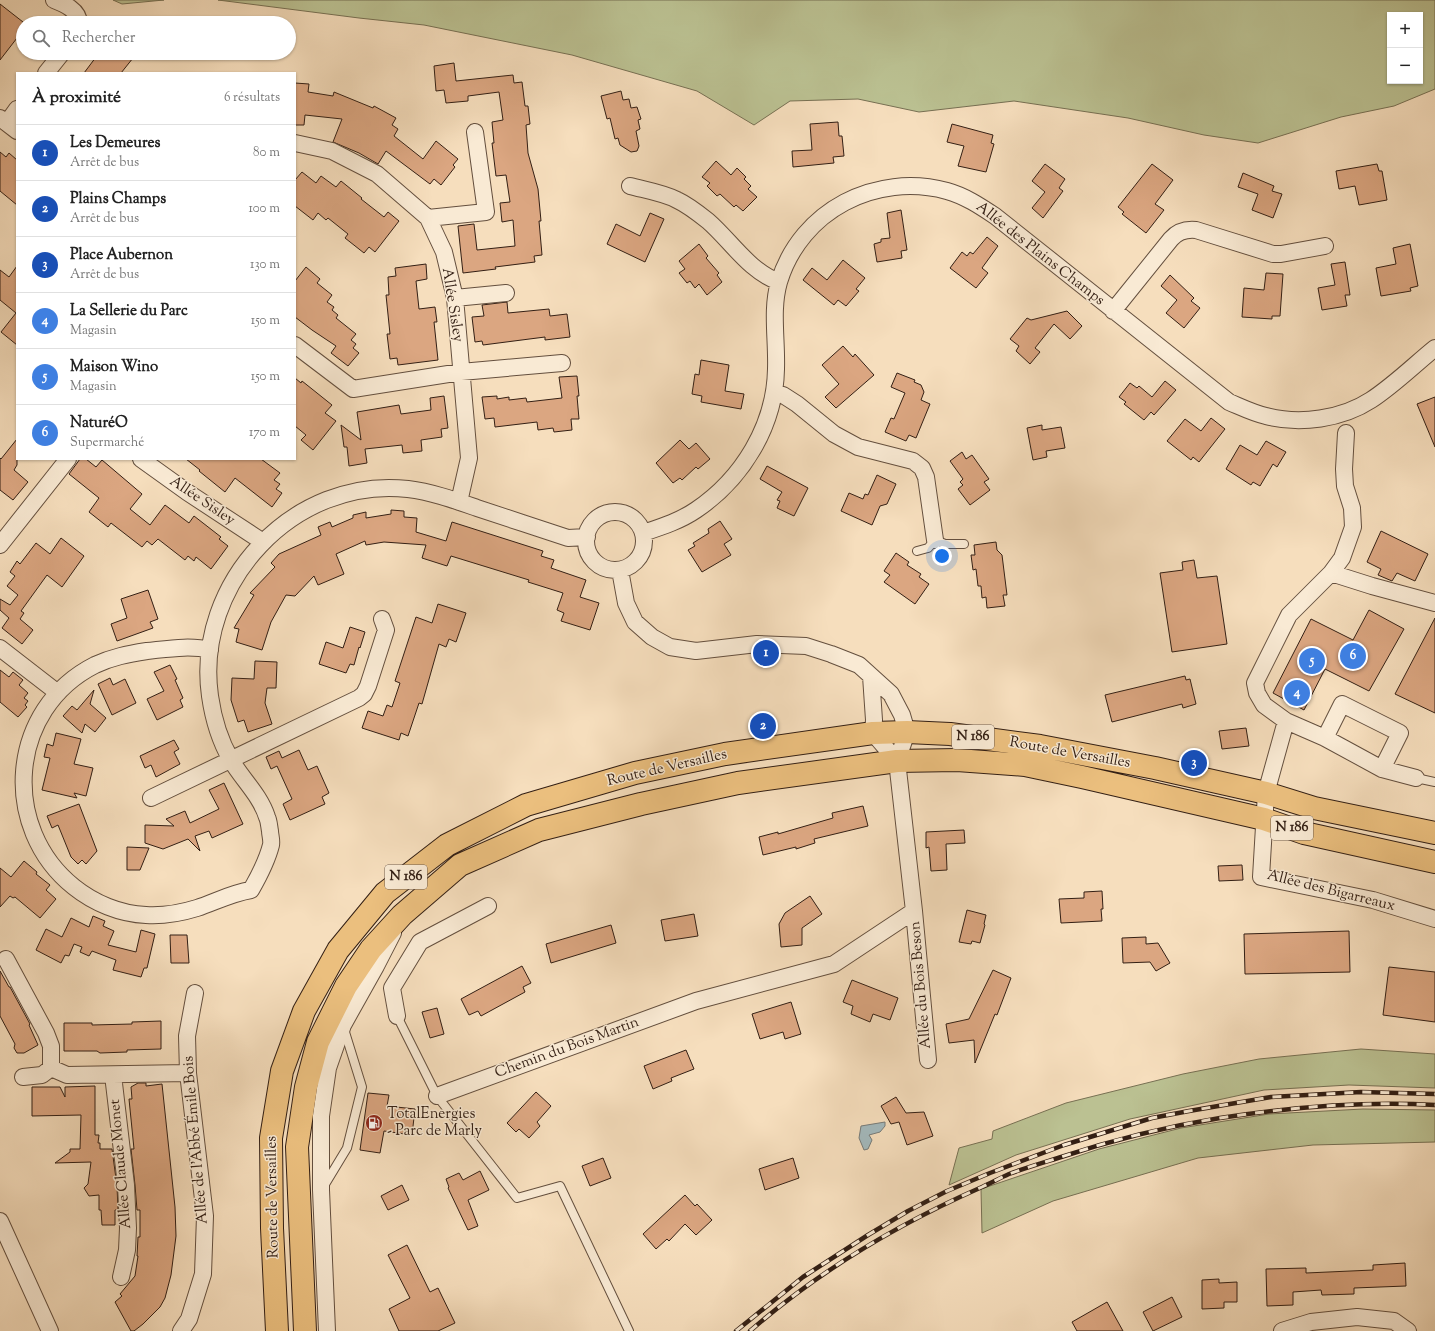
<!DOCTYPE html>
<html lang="fr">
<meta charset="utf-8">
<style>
body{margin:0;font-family:"Sorts Mill Goudy",serif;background:#f2f2f2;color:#222}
.controls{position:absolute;right:12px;top:12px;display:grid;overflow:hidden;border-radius:0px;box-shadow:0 1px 3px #0004}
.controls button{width:36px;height:36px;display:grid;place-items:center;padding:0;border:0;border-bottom:1px solid #e0e0e0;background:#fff;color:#222;font:20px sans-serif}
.you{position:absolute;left:942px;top:556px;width:14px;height:14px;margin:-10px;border:3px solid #fff;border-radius:50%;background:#1a73e8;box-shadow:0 0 0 6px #1a73e833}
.badge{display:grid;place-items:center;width:26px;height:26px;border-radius:50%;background:#8f2418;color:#fff;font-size:13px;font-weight:700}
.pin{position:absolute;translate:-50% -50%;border:2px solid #fff;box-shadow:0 1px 4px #0006}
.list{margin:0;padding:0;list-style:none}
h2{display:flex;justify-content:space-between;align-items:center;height:52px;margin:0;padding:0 16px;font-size:17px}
h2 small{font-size:13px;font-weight:400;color:#767676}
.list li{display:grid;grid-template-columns:26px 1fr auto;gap:12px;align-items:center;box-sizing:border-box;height:56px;padding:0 16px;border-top:1px solid #e0e0e0}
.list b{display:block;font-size:15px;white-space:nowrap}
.list p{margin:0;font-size:13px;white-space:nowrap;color:#767676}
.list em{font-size:13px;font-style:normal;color:#767676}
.icon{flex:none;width:22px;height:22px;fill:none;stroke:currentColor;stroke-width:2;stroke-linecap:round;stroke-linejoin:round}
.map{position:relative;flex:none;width:1435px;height:1331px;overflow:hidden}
.search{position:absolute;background:#fff;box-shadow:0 1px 3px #0004;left:16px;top:16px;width:280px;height:44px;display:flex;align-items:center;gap:10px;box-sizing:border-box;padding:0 14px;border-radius:22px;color:#767676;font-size:15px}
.panel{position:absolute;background:#fff;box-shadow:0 1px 3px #0004;left:16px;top:72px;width:280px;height:388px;border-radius:0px}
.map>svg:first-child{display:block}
</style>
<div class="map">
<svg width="1435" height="1331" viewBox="0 0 1435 1331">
<rect width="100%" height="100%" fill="#f6debd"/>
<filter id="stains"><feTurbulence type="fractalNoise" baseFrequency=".005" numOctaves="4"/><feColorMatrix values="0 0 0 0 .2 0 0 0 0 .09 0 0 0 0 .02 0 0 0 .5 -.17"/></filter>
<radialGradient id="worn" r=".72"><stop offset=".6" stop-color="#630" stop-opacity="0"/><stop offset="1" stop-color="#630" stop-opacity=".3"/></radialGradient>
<path fill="#bbc192" stroke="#777053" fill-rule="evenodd" d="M113,0H164L122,4Z
M218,0H1435V89L1394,106L1341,117L1258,143L1204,135L1128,118L1014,101L919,112L858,99L790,101L754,125L697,91L572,55L424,25L359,18ZM1390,15H1420V81H1390Z
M1361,1049L1435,1054V1088L1349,1085L1264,1090L1130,1119L1016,1155L949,1185L959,1148L992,1139L993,1131L1066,1103L1183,1074L1259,1059Z
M1363,1109L1435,1110V1142L1313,1145L1198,1158L1053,1201L982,1233L981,1189L1099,1149L1181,1128L1269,1114Z"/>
<path fill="#a3b9bd" stroke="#767b79" d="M885,1122V1126L880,1132L869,1135L872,1140L868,1149L864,1150L859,1138L861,1126Z"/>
<path fill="#dba681" stroke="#331f14" d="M0,4L23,22V42L17,38L0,60Z
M99,53H137L121,73H84Z
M454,63L456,81L513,75L514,83L522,82L525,106H528L530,124L526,125L528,153L538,189L541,221H539L542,255L534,256L535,262L495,267L496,269L463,273L458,226L474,224L477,250L515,246L513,220L502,222L500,203L510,202L506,175L496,176L492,143H494L492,122L503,120L499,92L468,96V101L446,103L444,90L436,91L434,66Z
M295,83L309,84L308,92L333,96L334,92L373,108L374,106L396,118L392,125L398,129L394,136L423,159L436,141L458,159L453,165L455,167L441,185L434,179L430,184L386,151L378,164L359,153L333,142L342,119L305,115L304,125H295Z
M621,91L623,100L629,99L631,108L637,107L641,119L638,120L640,129L636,131L639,146L637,151L631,152L620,145L618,138L615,139L610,118L607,119L601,96Z
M838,122L839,136H842L844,156L833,157L834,163L793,167L792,151L812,150L810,124Z
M952,124L993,135L991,143L994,144L986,172L958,166L964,146L947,142Z
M0,152L6,157L9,153L17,160V205L0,191Z
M716,161L731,175L737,168L746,177L744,179L751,186L748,189L757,197L743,211L736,205L734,207L720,194L717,196L707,186L710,183L702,177Z
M1045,164L1065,179L1059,188L1063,191L1043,218L1032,208L1045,192L1032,181Z
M1152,164L1173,180L1155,204L1164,210L1146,233L1122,214L1124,212L1118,207Z
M1377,164L1379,171H1382L1387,200L1359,205L1355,186L1339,189L1336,171Z
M302,172L316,183L321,176L336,187L341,181L362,198L361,199L384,217L388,212L399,221L375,252L369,247L364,253L345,238L348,234L328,218L326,220L318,213L313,220L295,206V180Z
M1243,173L1274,186L1272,191L1282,194L1273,218L1252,210L1258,194L1238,187Z
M901,210L907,250L901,251L902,258L877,262L874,244L881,242V239L890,238L887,213Z
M650,213L664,219L645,262L607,244L616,224L640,236Z
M987,237L998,246L982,268L988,273L976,288L950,268L962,252L967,256L970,252L973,254Z
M699,244L708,256L706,258L719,273L717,275L722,282L707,295L699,284L695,288L690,281L687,283L679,273L685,269L679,261Z
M1410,244L1418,286L1410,288L1411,291L1381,296L1376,268L1396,264L1393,248Z
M843,260L865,278L856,289L859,291L846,306L838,300L834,305L803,280L812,268L827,280Z
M1345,262L1350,295H1345L1347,306L1322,310L1318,288L1335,285L1331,264Z
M426,264L427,279L416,281L419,309L435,307L437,322H434L438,360L398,365L397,358L390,359L387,334H390L386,295H389L388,277L396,276L395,268Z
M17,266V345L1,332L16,313L0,300V270L9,277Z
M306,267L320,279L317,283L332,295L327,302L334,307L332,310L338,315L336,318L356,334L351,340L356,344L353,348L359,353L348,366L331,353L336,346L312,330L295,317V281Z
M1266,273L1283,274L1280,316H1272V319L1242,317L1244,288L1264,290Z
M1170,275L1194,298L1191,301L1200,308L1184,328L1166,313L1177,300L1161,286Z
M507,302L508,313L549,309L550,316L567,314L570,337L545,340V337L483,345L482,341L475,342L472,317L484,316L482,305Z
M1067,311L1082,326L1070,339L1054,324L1035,348L1040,352L1030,364L1016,351L1019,346L1010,339L1027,318L1031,320Z
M843,346L853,357L855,354L874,375L836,408L825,397L839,384L822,365Z
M701,360L729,365L725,391L744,394L741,409L701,402L702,396L692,394L695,374L699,375Z
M897,373L915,380L914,382L921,385L924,392L921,400L930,404L916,438L909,435L906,441L885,432L891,418L894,419L905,393L891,387Z
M577,376L579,396H577L579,419H571L572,430L554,432L553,428L538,430L537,422L495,427L494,418L485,419L482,397L497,396V399L509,397V400L526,398L527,402L562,398L559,377Z
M295,378L301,383L302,381L332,405L325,413L336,421L313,450L301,440L306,435L295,426Z
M1165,381L1176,390L1154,415L1151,412L1144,420L1124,404L1126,402L1119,397L1130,383L1137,388L1139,386L1152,397Z
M444,396L448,428L441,429L442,437L421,440L422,451L403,453L402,445L365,449L367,463L349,466L347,447H344L341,425L361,440L357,412L399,405L401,414L431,410L430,398Z
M1435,397V447L1417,404Z
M1211,418L1225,429L1199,462L1193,457L1191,460L1167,441L1185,419L1201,431Z
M1042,425V430L1061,427L1065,448L1046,451L1047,457L1033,460L1027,428Z
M17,439V465L14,470L28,482L13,500L0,490V458L1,459Z
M680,440L689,449L696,443L710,459L698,469L696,467L682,480L680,478L673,483L656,463Z
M1266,441L1286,452L1277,467L1273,464L1260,486L1253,482L1251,485L1226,469L1240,445L1257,455Z
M962,452L966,459L972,455L989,479L984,482L990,490L970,505L958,489L963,485L960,482L963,479L950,461Z
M80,459H86L96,467L102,460L142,494L130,509L150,525L165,505L189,523L194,516L221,537L219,539L228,546L211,569L196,557L194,561L188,556L185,560L158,539L152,545L147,541L142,547L111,523L108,527L89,512L99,498L69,474Z
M186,459H261L280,473L274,480L280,484L276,489L282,493L272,507L235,478L225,492L199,471L200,470Z
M767,466L808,488L794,516L777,508L780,501L777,500L782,492L760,479Z
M877,475L896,484L887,504L880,506L872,525L841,511L849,493L863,499L865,494L868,495Z
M391,510L404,511V517L417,518L416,532L446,541L452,522L543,551L541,556L554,560L551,568L586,580L580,597L599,603L590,630L561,621L564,613L557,610L563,593L528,582L529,580L451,556L447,566L422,558L426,545L384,542L366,545L365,541L336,554L344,574L318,585L314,576L295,596L286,595L271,622L262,650L236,642L239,629L234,628L254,595L250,593L275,567L271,563L279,554L321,535L318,527L330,522L332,527L353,518V515L366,512V518L391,514Z
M720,521L732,539L724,544L731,555L702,572L688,550L695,546L693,543L709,533L708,529Z
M1381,531L1428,554L1415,581L1397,573L1392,581L1378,575L1381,569L1367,562Z
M61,538L84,556L62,587L47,575L21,611L24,613L20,619L33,630L22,644L2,628L9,618L0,610V599L10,605L18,595L7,586L15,576L10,572L17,561L20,564L36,543L50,554Z
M996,542L997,550L1002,555L1007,595H1003L1005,606L987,608L986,597L982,598L981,586H978L976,569L973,570L971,555H975L974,545Z
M896,553L909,562L907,565L921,574L919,577L929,584L915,604L884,582L890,575L884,571Z
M1194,560L1197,578L1217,576L1227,644L1172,652L1160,573L1183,570L1182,562Z
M148,590L158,619L150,622L153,628L117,641L111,624L127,618L121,599Z
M438,604L466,613L456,642L449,639L446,647L439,644L422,704L419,703L408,736L401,733L399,740L362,728L368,711L383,716L387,705L392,707L400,683L395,681L416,617L432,623Z
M1369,610L1404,629L1369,691L1325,669L1304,710L1273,693L1311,619L1353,640Z
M1435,618V713L1395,694Z
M350,627L365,632L360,648L359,647L354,665L350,664L346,673L319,664L326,642L343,648Z
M255,661L277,662L276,688H267L265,703L272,724L248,732L244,720L238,722L231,700L232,678L254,679Z
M170,665L177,679L175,680L183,698L180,700L183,707L157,720L147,699L164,691L154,672Z
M0,670L9,677L13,672L23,680L19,685L28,693L24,698L28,701L25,705L27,707L18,717L0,702Z
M1185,676L1186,680L1190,679L1196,704L1183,708L1182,704L1112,722L1105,695Z
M110,678L113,685L125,679L136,703L112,715L98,684Z
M94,690L90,704L106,718L95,732L85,724L82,733L63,716L72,706L77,710Z
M1246,728L1249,746L1222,749L1219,731Z
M56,733L81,739L74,764L93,768L86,796L74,793L77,798L42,790L50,758L44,757L47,744L53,746Z
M174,740L179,749L174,752L180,764L156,777L151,765L145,768L140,756Z
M299,750L308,770L317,766L329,793L322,797L325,804L290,820L283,804L292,799L277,766L271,769L266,757L279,751L282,758Z
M224,783L243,824L212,838L209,831L195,836L200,851L188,839L163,849L145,843V825L174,826L166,819L185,811L190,823L219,809L209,790Z
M79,804L97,851L86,864L82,860L78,864L71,857L58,825L52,828L47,816Z
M863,806L868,826L814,839L815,843L796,849V847L763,855L759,837L778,832V834L833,818L832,813Z
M964,830L965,843L946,844L947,870L931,871L929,847L926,848V832Z
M127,847L149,848L140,870H127Z
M24,861L37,872L36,874L50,885L46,890L56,899L40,918L15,897L13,898L10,896L0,907V868L11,877Z
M1242,865L1243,880L1219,881L1218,866Z
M1102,891L1103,909H1101L1102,921L1061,923L1059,899L1084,898V892Z
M810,896L822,914L802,928V945L781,947L779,924L785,913Z
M967,910L986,915L984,924L985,925L980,943L972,941L971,944L959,942Z
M694,914L698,936L665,941L661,920Z
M93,916L105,921L103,926L114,931L108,945L136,952L141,930L155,934L147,968H144L141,977L113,970L116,960L92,951L89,956L80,952L82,947L74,944L69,956L65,955L61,963L36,950L46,929L62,937L71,918L89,927Z
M611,925L616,943L551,963L546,944Z
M1349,931L1350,972L1245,974L1244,934Z
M170,935H187L189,963H171Z
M1146,937V944L1158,943L1170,963L1156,971L1150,962L1123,963L1122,938Z
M522,966L531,983L523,987L525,992L481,1016L478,1011L469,1015L461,999Z
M1389,967L1435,972V1022L1383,1015Z
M993,970L1011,978L997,1015L995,1014L975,1063L974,1040L949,1043L946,1024L969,1019Z
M0,971L9,987H10L30,1024L29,1025L38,1045L24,1053H17L14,1048L15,1044L0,1016Z
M852,980L898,998L890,1020L873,1014L870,1022L851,1014L853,1006L843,1002Z
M791,1002L801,1034L785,1039L783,1032L760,1039L752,1014Z
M437,1008L444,1034L430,1038L422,1012Z
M161,1021V1049L127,1050V1052L100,1053L97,1051H64V1023H92V1025L132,1024V1022Z
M686,1050L694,1069L671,1078L672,1081L653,1089L644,1066Z
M138,1083H146V1086L162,1084L175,1207L176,1236L171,1275L165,1298L160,1307L143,1324L134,1331H131L115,1302L122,1296L120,1294L135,1276L138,1256H137L138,1237H140V1210H137L135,1185L131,1149H134L129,1099H132L131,1087Z
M95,1086V1135H99L98,1143H100V1149H112L117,1186L118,1210H115V1225H102L101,1210H99V1195L89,1196L84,1188L88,1184L91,1162L55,1163L70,1152V1149H80L81,1115L32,1116V1087H60L65,1097V1087Z
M536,1092L551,1106L537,1122L540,1126L529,1138L519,1129L516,1132L507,1123Z
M368,1093L389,1095L387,1106L415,1109L412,1135L384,1131L380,1153L360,1150Z
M896,1097L906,1113L924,1112L933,1136L907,1145L899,1122L891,1124L881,1106Z
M603,1158L611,1178L590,1186L582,1166Z
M793,1158L799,1178L765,1190L759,1169Z
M480,1171L489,1190L468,1200L478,1226L468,1230L448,1188L449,1187L446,1179L459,1173L463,1180Z
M402,1185L409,1200L388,1210L381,1196Z
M685,1195L695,1206L697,1204L712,1220L696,1235L685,1224L669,1241L667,1239L656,1249L643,1234Z
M407,1245L430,1292L438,1288L455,1323L438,1331H399L389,1309L410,1298L388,1255Z
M1405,1263L1406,1286L1354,1288V1294L1322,1295L1321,1290L1293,1292V1305L1267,1306L1266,1269L1306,1268V1273L1373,1270V1265Z
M1219,1279V1283L1237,1282V1302H1224V1308L1202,1309V1280Z
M1172,1297L1182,1317L1153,1331L1143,1312Z
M1107,1302L1123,1331H1077L1072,1322Z"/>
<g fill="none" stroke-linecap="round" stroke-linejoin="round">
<g stroke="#644f3e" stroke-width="10">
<path id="service" d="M917,551L928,548L935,540L945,544H964
M1416,778L1435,782
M397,1016L437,1096L517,1198L560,1186L629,1331
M324,1186L347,1148L362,1087L344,1029"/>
</g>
<g stroke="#644f3e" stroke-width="18">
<path id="minor" d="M54,0C64,4 79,10 79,23
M46,73L62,53
M0,118L17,131
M7,123L17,109
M295,143L332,151L377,174L428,218L444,252L455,298L469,458L459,502
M630,186C645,190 664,193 677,200C688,205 698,213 708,221C731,241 749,271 779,282
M428,218L486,212L475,132
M455,298L506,293
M1113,311L1171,239C1178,231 1186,229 1196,230L1273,254H1281L1325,246
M295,345L353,389L461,372L562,363
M774,393L783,395L797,404L834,434L858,447L913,461L922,468L926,477L935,540
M1346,433L1344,469L1345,486L1352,508L1353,527L1342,558L1331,573L1289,615L1255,683L1257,693L1264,705L1286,721L1325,738L1382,769L1416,778
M141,459L187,492L263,542
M586 541a29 29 0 1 1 58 0a29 29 0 1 1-58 0Z
M643,533C661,527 680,521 696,510C742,479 775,426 776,369C777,339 771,310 779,282C801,210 876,172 947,191C965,196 980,206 995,216L1229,402C1241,407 1253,413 1266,416C1300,425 1342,419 1371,400C1394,385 1414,365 1435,348
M0,545L68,459
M620,570L626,603L635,622L652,637L670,647L696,651L757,644L806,646L831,654L859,665L891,694L902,715L907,732L897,761L914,911L928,1060
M1331,573L1372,586L1435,603
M0,648L58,693
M210,650C190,645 167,649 147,651C128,654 112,657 95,665C8,709 0,828 74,887C94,903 120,914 146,915C163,916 181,913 197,908C215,902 232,893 251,890C259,876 267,861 271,845C272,840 270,835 270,831C269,826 269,821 267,817C260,795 242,779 231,760C220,741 213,717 210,696C194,583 294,476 408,489C432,492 454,500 477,508C507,518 538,528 568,538L587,537
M871,676L874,720L873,733L897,761
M1286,721L1266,793L1261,877L1373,900L1435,919
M1325,738L1342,704L1400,733L1382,769
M151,798L359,698L364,694L368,686L386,630L382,619
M6,959L46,1033L51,1046V1068
M397,1016L392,988L420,942L488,906
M113,1075L126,1185L128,1228L127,1250L121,1277
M23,1077L42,1075L51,1068L67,1075L188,1073
M437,1096L696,1001L834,964L914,911
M0,1221L50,1331
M181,1331L189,1319L203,1274L205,1216L188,1073L187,1036L195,993
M327,1331L321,1190V1116L328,1068L343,1025L376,966L393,933
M1282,1331L1311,1322L1357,1317L1394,1321L1408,1331"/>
</g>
<g stroke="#331f14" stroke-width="24">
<path id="primary" d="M277,1331L272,1228L271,1138L282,1071L304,1011L338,950L385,893L447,845L526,805L635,773L725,754L873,733L907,732L950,734L1040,746L1155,768L1266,793L1314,808L1435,833
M305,1331L297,1147L306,1087L318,1042L346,986L371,949L402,915L460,865L539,830L641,804L738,783L897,761L957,760L1025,765L1082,777L1264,819L1304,833L1435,862"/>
</g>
<use href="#service" stroke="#f9ead4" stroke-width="8"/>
<use href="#minor" stroke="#f9ead4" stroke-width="16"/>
<use href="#primary" stroke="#ebbf7e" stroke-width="22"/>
<g stroke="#331f14" stroke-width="4.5">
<path id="rail" d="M736,1331L803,1277L868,1235L908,1211L947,1191L990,1173L1064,1145L1152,1118L1189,1111L1271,1097L1361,1092L1435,1094
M750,1331C820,1270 898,1224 982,1187C991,1183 1000,1178 1009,1174C1025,1168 1042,1163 1058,1158C1112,1140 1164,1127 1220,1118C1292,1107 1363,1101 1435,1105"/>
</g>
<use href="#rail" stroke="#f9ead4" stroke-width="3" stroke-dasharray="9" stroke-linecap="butt"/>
</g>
<defs>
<g id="fuel-disc" transform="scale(0.9)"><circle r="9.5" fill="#8f2418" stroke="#f9ead4"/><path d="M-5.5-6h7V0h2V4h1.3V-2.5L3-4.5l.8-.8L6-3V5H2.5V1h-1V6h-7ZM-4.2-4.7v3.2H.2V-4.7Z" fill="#fff"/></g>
</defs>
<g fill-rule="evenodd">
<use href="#fuel-disc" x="374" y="1123"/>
</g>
<g text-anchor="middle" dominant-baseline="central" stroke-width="3" stroke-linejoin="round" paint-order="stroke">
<g fill="#f9ead4" stroke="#6e5c4e" stroke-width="1">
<rect x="952" y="725" width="42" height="24" rx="3"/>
<rect x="1271" y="816" width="42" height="24" rx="3"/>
<rect x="385" y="865" width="42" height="24" rx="3"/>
</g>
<g font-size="14" font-weight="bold" fill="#331f14">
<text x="973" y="737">N 186</text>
<text x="1292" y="828">N 186</text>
<text x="406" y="877">N 186</text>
</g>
<g font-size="15" fill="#331f14" stroke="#f9ead4">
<text transform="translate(1040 254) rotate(38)">Allée des Plains Champs</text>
<text transform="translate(452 305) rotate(81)">Allée Sisley</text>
<text transform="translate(202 501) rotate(34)">Allée Sisley</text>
<text transform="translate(1070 753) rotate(10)">Route de Versailles</text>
<text transform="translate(667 768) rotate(-13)">Route de Versailles</text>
<text transform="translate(1331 891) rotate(14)">Allée des Bigarreaux</text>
<text transform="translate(921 985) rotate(-95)">Allée du Bois Beson</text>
<text transform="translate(567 1048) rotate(-20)">Chemin du Bois Martin</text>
<text transform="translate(196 1140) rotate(-95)">Allée de l'Abbé Émile Bois</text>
<text transform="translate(121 1164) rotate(-95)">Allée Claude Monet</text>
<text transform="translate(273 1197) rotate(-91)">Route de Versailles</text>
</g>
<g font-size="15" fill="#331f14" stroke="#f9ead4" text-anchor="start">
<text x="387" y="1114">TotalEnergies<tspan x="387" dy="17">- Parc de Marly</tspan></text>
</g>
</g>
<rect width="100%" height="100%" filter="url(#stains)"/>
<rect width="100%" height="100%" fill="url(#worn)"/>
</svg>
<div class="controls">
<button>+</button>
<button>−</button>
</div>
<div class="you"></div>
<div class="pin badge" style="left:766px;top:653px;background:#1a4fb4">1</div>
<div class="pin badge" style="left:763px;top:726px;background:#1a4fb4">2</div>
<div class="pin badge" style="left:1194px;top:763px;background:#1a4fb4">3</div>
<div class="pin badge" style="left:1297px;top:693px;background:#3f7fe0">4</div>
<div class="pin badge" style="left:1312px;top:661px;background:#3f7fe0">5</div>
<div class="pin badge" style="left:1353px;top:656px;background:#3f7fe0">6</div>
<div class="search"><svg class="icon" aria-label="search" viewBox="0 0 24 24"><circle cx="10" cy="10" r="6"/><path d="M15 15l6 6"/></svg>Rechercher</div>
<section class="panel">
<h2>À proximité<small>6 résultats</small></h2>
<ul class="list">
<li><span class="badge" style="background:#1a4fb4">1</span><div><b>Les Demeures</b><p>Arrêt de bus</p></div><em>80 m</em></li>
<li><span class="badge" style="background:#1a4fb4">2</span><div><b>Plains Champs</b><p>Arrêt de bus</p></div><em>100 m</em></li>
<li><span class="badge" style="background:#1a4fb4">3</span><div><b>Place Aubernon</b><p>Arrêt de bus</p></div><em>130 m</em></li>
<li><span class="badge" style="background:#3f7fe0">4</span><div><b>La Sellerie du Parc</b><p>Magasin</p></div><em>150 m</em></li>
<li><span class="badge" style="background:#3f7fe0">5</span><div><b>Maison Wino</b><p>Magasin</p></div><em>150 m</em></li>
<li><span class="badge" style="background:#3f7fe0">6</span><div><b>NaturéO</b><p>Supermarché</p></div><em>170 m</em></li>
</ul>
</section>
</div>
